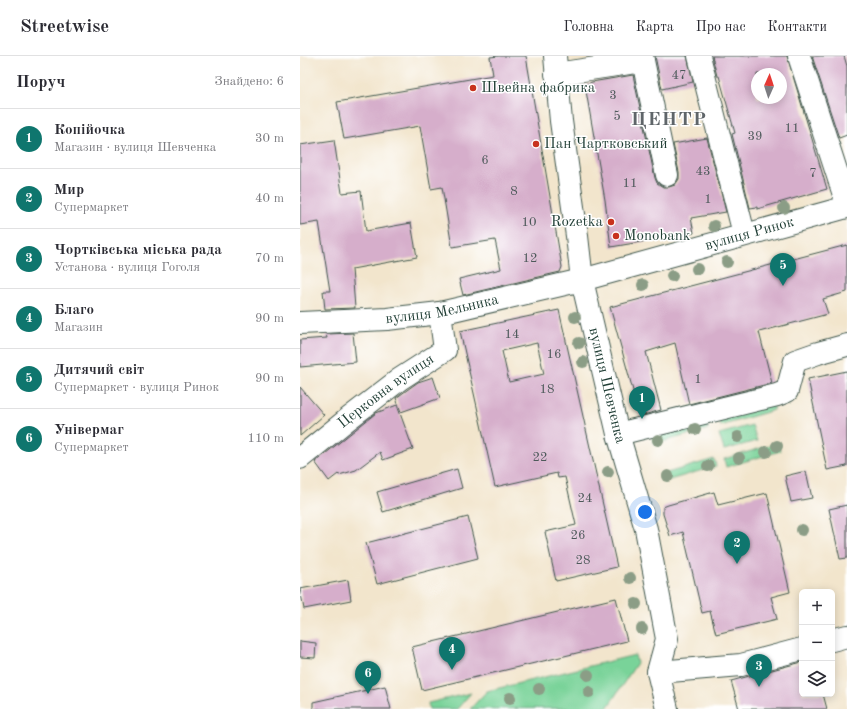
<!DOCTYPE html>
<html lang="uk">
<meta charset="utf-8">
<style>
body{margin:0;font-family:"Old Standard TT",serif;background:#f2f2f3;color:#2b2b33}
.controls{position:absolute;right:12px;bottom:12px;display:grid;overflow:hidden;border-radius:6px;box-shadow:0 2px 10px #0003}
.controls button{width:36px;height:36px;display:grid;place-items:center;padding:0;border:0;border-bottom:1px solid #e1e1e2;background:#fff;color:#2b2b33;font:20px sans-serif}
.compass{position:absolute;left:451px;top:12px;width:36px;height:36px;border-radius:50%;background:#fff;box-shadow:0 2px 10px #0003;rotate:3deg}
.you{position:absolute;left:345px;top:456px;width:14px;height:14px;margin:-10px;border:3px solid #fff;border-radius:50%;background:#1a73e8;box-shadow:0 0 0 6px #1a73e833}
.badge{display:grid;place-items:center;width:26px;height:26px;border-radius:50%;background:#0f766e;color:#fff;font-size:13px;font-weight:700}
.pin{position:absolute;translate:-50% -33px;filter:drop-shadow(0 1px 2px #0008)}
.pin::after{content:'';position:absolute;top:21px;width:14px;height:12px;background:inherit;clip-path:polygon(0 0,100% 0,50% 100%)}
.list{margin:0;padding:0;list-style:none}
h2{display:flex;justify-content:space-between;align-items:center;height:52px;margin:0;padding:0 16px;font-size:17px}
h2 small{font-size:13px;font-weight:400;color:#7c7c81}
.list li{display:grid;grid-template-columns:26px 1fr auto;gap:12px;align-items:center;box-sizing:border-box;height:60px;padding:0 16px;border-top:1px solid #e1e1e2}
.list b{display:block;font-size:15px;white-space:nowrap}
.list p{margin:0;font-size:13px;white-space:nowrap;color:#7c7c81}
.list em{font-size:13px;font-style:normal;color:#7c7c81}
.icon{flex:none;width:22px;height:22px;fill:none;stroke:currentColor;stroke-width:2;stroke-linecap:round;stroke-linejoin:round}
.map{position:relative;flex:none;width:547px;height:653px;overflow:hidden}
header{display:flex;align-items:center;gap:24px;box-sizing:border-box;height:56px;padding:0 20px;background:#fff;border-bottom:1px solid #e1e1e2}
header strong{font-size:19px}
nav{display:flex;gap:22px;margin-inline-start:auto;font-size:14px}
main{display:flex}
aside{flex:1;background:#fff}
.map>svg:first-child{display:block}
</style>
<header>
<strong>Streetwise</strong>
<nav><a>Головна</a><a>Карта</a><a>Про нас</a><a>Контакти</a></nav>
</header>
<main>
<aside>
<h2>Поруч<small>Знайдено: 6</small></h2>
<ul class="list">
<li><span class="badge">1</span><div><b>Копійочка</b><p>Магазин · вулиця Шевченка</p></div><em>30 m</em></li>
<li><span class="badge">2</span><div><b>Мир</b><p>Супермаркет</p></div><em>40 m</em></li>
<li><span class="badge">3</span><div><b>Чортківська міська рада</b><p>Установа · вулиця Гоголя</p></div><em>70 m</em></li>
<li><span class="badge">4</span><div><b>Благо</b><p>Магазин</p></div><em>90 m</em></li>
<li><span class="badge">5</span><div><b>Дитячий світ</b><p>Супермаркет · вулиця Ринок</p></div><em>90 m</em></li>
<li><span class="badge">6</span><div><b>Універмаг</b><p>Супермаркет</p></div><em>110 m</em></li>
</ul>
</aside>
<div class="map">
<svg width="547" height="653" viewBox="0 0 547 653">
<rect width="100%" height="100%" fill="#fff"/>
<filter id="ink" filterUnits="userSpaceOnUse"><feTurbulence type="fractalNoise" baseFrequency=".025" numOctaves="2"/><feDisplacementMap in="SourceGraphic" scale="8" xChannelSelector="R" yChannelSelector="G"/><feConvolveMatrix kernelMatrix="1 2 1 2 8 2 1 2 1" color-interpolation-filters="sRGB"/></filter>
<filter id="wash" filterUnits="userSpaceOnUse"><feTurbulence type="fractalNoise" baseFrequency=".012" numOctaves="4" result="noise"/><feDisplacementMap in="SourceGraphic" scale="16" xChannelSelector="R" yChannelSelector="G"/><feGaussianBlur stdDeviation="0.9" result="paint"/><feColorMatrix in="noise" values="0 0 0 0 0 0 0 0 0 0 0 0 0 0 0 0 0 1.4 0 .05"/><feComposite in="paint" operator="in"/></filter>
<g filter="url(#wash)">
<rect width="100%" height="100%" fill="#f2e5cc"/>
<path fill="#79d399" stroke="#4c8866" d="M472,346L474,354L420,370L418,362Z
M406,365L408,373L355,388L352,381Z
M452,369L457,385L424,394L419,378Z
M478,387L480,395L426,411L424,403Z
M414,403L416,410L363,426L360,419Z
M335,599L337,607L307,652L170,653L187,635Z
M171,637L157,653H129L128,647Z"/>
<g id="blocks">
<path fill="#d6aecb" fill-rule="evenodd" d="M199,0H226L262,211L260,216L163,239L159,223L201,213L195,184L152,191L142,131L131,133L120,70L44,83L37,46L193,19L190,1Z
M355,0H387L393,26L362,33Z
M412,0H487L527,133L457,153V151L450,152L432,78L435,77L419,20H417ZM457,18H481V42H457Z
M512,0H544L547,10V79L539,82Z
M333,19L355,122L357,127L363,131H369L375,129L379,123V116L373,88L407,82L426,156L391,162L394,177L311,191L305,144L285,29L292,26Z
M34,84L42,137L61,135L66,175L111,167L117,201L52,213L55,252L25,253L23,235H30L19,166L0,169V89Z
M547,189V236L523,243L528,258L459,276L472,327L389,348L375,287L346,296L361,354L340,360L310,251Z
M259,254L317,511L256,525L245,476L276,469L265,421L258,422L257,417L195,431L160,275ZM237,287L244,318L209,326L202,295Z
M53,277L56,306L0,311V284L27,282L26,278Z
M547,315V410L527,414L508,323Z
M133,321L140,342L101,356L96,342L118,326Z
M0,331L24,359L0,380Z
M97,349L113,393L83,404L80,396L56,414L39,419L38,418L29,425L15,406L76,357Z
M157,413L162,432L83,456L77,436Z
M506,415L512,442L491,446L485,420Z
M414,436L418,449L467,437L490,536L471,541L477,563L416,578L410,555L402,557L383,476L370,480L363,458V451L368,449Z
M547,449V502L540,503L529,453Z
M168,461L178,502L77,528L66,487Z
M48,524L51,544L4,553L0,533Z
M316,542L327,585L122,634L112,591Z
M0,585L16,587L15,602L0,601Z
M502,606V638H523L527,653H439L431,625Z
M85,630L91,653H13V646Z"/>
</g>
</g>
<g filter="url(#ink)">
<use href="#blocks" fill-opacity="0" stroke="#3f564b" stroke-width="1"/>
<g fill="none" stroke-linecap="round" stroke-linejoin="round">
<g stroke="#3f564b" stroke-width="24">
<g id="minor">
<path id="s1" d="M255,0L261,65L277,180L282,224L318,378L346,473L367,583L358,616L367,653"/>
<path d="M342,0L367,119"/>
<path d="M399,0L444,178"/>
<path d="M499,0L547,148"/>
<path d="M256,18L343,5"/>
<path id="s2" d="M0,267L87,263L140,257L282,224L547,151"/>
<path d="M318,378L477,339L487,335L495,305L518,297L547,289"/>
<path id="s3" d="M0,402L48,363L100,323L145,294L140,257"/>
<path d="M532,584L547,580"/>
<path d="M358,616L441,609L502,593"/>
</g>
</g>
<use href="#minor" stroke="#fff" stroke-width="22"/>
</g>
<g fill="#8b9d86">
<circle cx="484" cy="152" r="6"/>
<circle cx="414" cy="170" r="6"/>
<circle cx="427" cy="206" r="6"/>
<circle cx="397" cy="213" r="6"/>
<circle cx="372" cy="220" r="6"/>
<circle cx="343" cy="229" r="6"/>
<circle cx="275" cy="261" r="6"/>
<circle cx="279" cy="287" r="6"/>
<circle cx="283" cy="306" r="6"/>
<circle cx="395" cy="373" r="6"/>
<circle cx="438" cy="381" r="6"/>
<circle cx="358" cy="384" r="6"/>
<circle cx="477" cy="390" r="6"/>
<circle cx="466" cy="396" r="6"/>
<circle cx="439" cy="402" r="6"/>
<circle cx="408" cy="410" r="6"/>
<circle cx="308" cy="416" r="6"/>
<circle cx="368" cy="420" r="6"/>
<circle cx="502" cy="474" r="6"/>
<circle cx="330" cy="522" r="6"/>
<circle cx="336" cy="548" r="6"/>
<circle cx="342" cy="573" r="6"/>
<circle cx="288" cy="619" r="6"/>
<circle cx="239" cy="633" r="6"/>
<circle cx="289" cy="636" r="6"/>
<circle cx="210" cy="642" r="6"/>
</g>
</g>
<g fill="#c8321e" stroke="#fff" stroke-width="1.5">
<circle cx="173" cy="32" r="4"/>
<circle cx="236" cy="88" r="4"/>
<circle cx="311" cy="166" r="4"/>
<circle cx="316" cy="180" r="4"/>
</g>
<g text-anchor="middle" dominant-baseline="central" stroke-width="3" stroke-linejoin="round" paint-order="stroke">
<g font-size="13" fill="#4d595a">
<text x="379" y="19">47</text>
<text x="313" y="39">3</text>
<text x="317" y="60">5</text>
<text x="492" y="72">11</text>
<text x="455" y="80">39</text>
<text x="185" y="104">6</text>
<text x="403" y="115">43</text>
<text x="513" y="117">7</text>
<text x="330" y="127">11</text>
<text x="214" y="135">8</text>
<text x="408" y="143">1</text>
<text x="229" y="166">10</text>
<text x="230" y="202">12</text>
<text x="212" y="278">14</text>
<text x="254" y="298">16</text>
<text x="398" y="323">1</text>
<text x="247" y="333">18</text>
<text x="240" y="401">22</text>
<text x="285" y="442">24</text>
<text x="278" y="479">26</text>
<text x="283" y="504">28</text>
</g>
<g font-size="15" fill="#1f3d34" stroke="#fff" text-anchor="start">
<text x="181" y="32">Швейна фабрика</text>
<text x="244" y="88">Пан Чартковський</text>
<text x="303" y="166" text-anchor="end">Rozetka</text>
<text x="324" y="180">Monobank</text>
</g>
<g font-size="15" fill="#1f3d34" stroke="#fff">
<text stroke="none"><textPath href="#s2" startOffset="460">вулиця Ринок</textPath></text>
<text stroke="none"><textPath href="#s2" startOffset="143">вулиця Мельника</textPath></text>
<text stroke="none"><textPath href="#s1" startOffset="334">вулиця Шевченка</textPath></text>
<text stroke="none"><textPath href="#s3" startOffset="109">Церковна вулиця</textPath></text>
</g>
<g font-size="19" font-weight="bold" letter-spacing="1" fill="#5f6569" stroke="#fff">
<text x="369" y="64">ЦЕНТР</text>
</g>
</g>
</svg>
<div class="controls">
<button>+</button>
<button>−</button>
<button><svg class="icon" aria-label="layers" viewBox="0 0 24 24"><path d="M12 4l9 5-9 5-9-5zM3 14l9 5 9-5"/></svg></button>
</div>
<svg class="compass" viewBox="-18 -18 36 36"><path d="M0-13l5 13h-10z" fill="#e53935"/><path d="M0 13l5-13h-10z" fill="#7c7c81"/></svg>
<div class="you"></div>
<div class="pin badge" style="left:342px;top:363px">1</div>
<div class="pin badge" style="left:437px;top:508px">2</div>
<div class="pin badge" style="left:459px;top:631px">3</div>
<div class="pin badge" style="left:152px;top:614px">4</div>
<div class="pin badge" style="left:483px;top:230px">5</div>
<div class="pin badge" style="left:68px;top:638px">6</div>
</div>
</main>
